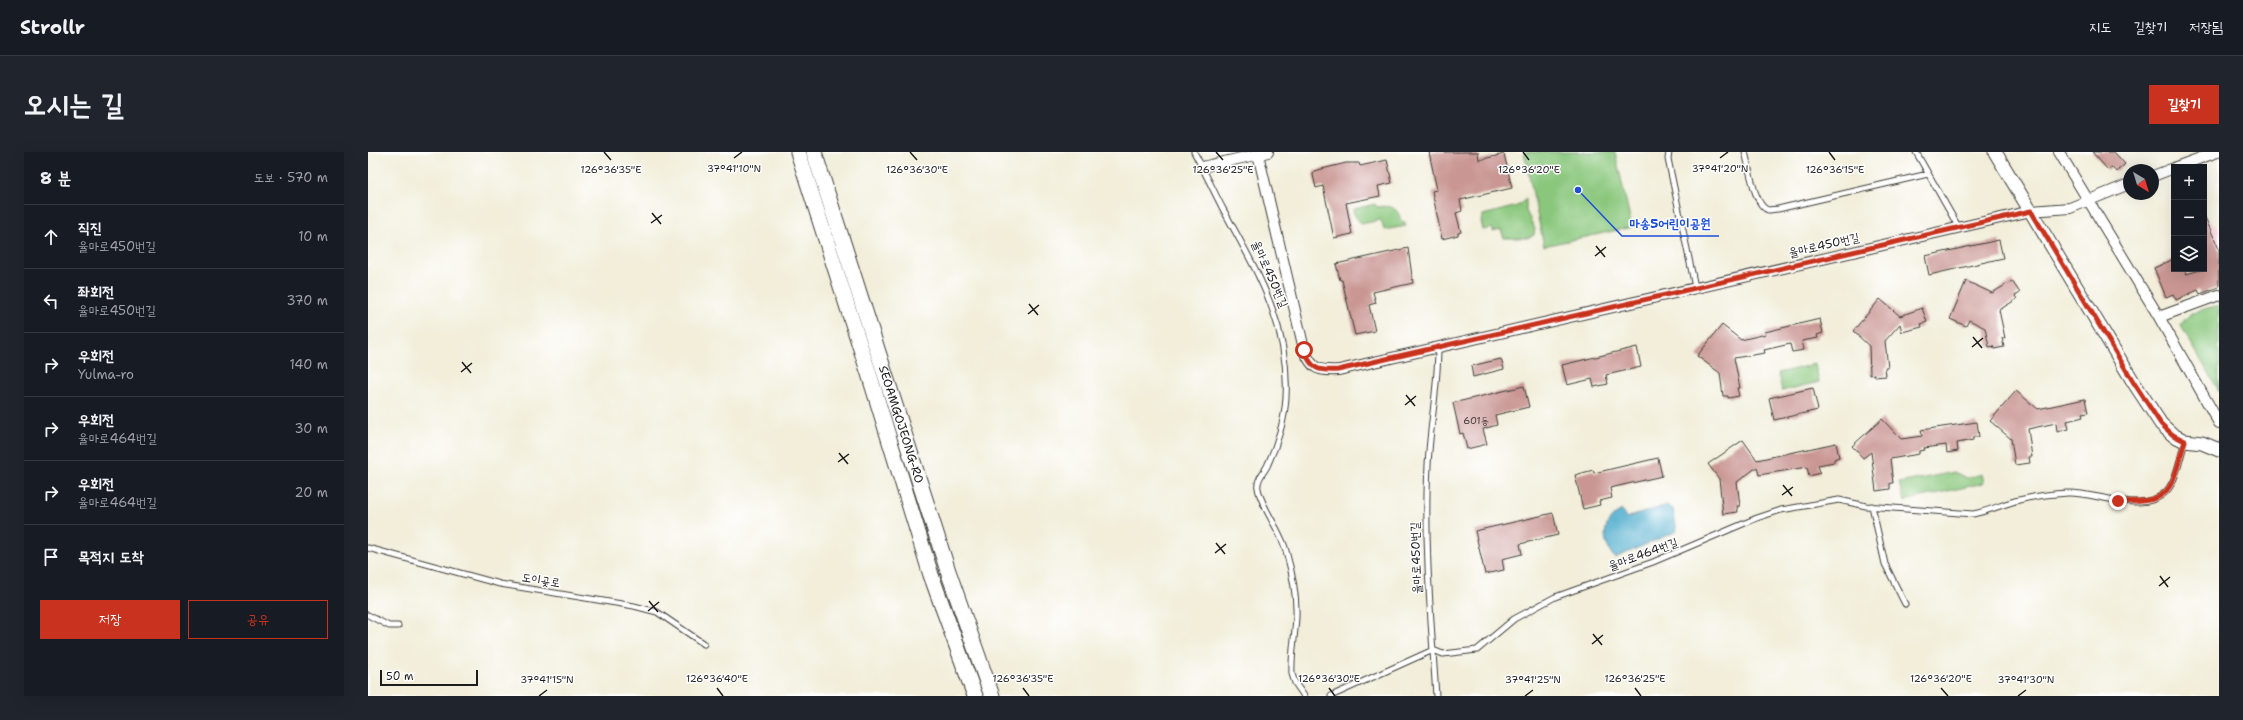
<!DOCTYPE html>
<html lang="ko">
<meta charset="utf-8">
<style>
body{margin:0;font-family:"Shantell Sans","Poor Story",sans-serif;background:#20242c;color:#f1f3f6}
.controls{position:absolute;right:12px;top:12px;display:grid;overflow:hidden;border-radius:0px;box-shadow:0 4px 16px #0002}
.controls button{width:36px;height:36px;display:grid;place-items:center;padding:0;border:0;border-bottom:1px solid #363941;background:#171b24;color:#f1f3f6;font:20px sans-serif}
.compass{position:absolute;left:1755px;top:12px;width:36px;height:36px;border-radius:50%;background:#171b24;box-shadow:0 4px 16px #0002;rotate:142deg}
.scale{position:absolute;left:12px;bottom:10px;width:98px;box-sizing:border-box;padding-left:4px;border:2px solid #1c1c1c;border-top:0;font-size:11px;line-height:14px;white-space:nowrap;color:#1c1c1c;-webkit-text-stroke:3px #fff;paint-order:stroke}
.stop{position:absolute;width:12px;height:12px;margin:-9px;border:3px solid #c8321e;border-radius:50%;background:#fff}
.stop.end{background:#c8321e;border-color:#fff;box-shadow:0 1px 4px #0008}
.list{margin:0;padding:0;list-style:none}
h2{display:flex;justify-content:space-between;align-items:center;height:52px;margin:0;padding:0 16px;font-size:17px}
h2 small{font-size:13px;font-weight:400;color:#9ea1a6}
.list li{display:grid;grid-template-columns:26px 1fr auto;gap:12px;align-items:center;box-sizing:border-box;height:64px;padding:0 16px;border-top:1px solid #363941}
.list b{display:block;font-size:15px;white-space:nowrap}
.list p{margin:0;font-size:13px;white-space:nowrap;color:#9ea1a6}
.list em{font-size:13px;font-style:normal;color:#9ea1a6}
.actions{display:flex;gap:8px;padding:12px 16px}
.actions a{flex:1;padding:9px 0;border:1px solid #c8321e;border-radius:0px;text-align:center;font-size:14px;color:#c8321e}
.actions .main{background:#c8321e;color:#fff}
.icon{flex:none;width:22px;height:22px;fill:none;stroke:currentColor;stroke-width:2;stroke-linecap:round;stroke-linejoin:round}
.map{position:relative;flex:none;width:1851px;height:544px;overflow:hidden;border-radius:0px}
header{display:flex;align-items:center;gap:24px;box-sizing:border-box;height:56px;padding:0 20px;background:#171b24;border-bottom:1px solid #363941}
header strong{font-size:19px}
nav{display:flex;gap:22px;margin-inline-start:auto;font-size:14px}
.intro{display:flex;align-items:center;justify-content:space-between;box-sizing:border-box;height:96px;padding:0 24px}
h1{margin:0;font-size:28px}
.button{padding:10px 18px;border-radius:0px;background:#c8321e;color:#fff;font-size:14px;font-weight:700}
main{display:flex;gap:24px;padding:0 24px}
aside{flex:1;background:#171b24;border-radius:0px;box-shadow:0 4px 16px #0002}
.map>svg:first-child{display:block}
</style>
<header>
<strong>Strollr</strong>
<nav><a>지도</a><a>길찾기</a><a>저장됨</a></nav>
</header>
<div class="intro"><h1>오시는 길</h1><a class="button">길찾기</a></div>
<main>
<aside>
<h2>8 분<small>도보 · 570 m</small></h2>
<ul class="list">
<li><svg class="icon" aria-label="ahead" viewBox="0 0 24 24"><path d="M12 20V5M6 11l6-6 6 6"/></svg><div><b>직진</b><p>율마로450번길</p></div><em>10 m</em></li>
<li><svg class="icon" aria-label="left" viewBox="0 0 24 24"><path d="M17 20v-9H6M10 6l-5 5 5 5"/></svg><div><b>좌회전</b><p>율마로450번길</p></div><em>370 m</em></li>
<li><svg class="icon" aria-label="right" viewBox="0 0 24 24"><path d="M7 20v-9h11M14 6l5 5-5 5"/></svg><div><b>우회전</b><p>Yulma-ro</p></div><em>140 m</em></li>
<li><svg class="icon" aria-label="right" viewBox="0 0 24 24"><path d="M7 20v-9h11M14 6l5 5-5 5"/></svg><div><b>우회전</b><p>율마로464번길</p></div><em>30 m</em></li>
<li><svg class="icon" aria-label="right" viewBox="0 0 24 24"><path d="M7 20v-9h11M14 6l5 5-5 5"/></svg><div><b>우회전</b><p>율마로464번길</p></div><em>20 m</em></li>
<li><svg class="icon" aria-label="arrive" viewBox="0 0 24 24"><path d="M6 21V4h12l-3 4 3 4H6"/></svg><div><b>목적지 도착</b></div></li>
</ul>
<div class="actions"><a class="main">저장</a><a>공유</a></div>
</aside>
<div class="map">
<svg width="1851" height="544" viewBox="0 0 1851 544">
<rect width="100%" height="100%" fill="#fff"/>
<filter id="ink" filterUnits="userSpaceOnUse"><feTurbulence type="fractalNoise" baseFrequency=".025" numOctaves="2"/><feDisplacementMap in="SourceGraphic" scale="8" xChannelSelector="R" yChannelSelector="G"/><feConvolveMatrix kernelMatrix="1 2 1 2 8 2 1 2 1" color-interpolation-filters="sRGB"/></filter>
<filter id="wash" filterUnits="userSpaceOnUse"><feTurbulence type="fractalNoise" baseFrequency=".012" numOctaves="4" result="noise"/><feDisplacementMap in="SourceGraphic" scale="16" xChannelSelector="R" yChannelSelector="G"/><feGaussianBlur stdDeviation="0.9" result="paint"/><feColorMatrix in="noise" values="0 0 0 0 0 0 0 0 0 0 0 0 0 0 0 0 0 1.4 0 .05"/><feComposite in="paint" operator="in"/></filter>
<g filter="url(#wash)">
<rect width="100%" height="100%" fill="#f2eeda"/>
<path fill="#f6cfd7" d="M1836,66L1849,73L1851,77V104L1836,111Z"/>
<path fill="#8ac77d" stroke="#53724c" d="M1156,0H1247L1264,75L1176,94Z
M1158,47V59L1167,77L1166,83L1159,86H1136L1133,78L1125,80V76L1115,78L1113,69L1115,63L1149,54Z
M1007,52L1009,55C1023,53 1030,55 1033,69L1037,70L1038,74L1016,78L1013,68L993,72L985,61L986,57Z
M1851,153V239L1813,174C1819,159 1837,157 1851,153Z
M1447,212L1451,230L1414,239L1410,221Z
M1586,320L1599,326L1614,322L1616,331L1536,349L1531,331Z"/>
<path fill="#4daccc" stroke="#346474" d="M1299,353L1305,357L1309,379L1247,406C1232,390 1234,367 1254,358L1258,366Z"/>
<g id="blocks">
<path fill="#c99693" d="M1061,0H1110L1111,8L1136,2L1144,36L1092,48L1094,59L1088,61L1093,80L1090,81V83L1074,87L1064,39L1069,38Z
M1724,0H1746L1757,12L1748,20L1744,15L1740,18Z
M1019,8L1024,31L1010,34L1012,44L978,51L984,82L966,86L955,34L948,36L945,23L946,19L978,11H991L992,14Z
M1836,63L1851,97V135L1832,142L1830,138L1808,148L1805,142L1798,145L1786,116L1806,107V117H1816L1818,122L1836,117Z
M1631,88L1635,106L1561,123L1557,104Z
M1040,96L1045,131L1005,140L1008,151L1001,153L1007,179L987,183L974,128H972L968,112Z
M1598,129L1624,141L1644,129L1652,141L1647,144L1649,147L1631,158L1637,186H1634L1636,195L1626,197L1625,194L1621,195L1617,176L1601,168L1598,174L1582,167Z
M1512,147L1532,164L1554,156L1559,170L1553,172L1554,175L1534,180L1532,172L1517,189L1520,216H1517L1518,224L1507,225V222L1502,223L1501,194L1485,179Z
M1452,167L1455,181L1449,183L1450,186L1434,189L1436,198L1424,200L1422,192L1396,198L1397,201L1366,206L1372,236H1369L1371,244L1360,246V244H1355L1352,221L1329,204L1354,173L1373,188L1398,182L1397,180Z
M1269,195L1273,215L1238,223L1240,232L1226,235L1224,227L1199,233L1194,213Z
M1133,207L1136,217L1105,225L1103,214Z
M1156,234L1161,255L1127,263L1129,273L1115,277L1119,292L1099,297L1095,281L1092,282L1085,251Z
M1445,236L1450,258L1406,268L1401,246Z
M1648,239L1670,257L1717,247L1720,261L1714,262L1715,265L1699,269L1701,277L1689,280L1688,271L1660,277L1664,305H1661L1662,311L1647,313L1643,287L1622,269Z
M1514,267L1533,287L1554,284L1553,278L1609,270L1611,285H1605V288L1589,291L1590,299L1579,301L1578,293L1556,296L1557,298L1551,299V302L1522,307L1525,331H1522V337L1508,339L1503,300L1495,306L1484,294Z
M1375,288L1389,308L1468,291L1471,305L1466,307V310L1450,313L1452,321L1441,324L1439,315L1391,323L1389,315L1369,330L1372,354H1369L1370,360L1355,362L1351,327L1340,312Z
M1290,306L1294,324L1242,336L1244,346L1231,349L1232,353L1215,357L1207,323L1225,318L1226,321Z
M1185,361L1190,383L1152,392L1154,402L1134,407L1136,418L1117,422L1107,379Z"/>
</g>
</g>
<g filter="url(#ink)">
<use href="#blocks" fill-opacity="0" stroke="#3c3c38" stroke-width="1"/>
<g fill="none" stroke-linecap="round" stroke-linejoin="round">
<g stroke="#3c3c38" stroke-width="7">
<path id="service" d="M826,0C836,18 845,38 855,57C888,118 922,172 918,245C917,267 909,293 900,312C897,320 888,327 890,336C892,353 913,379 918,399C924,420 929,443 928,465C927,484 923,503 924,522L927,531L936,544
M1301,0L1300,7L1327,135
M1377,0C1381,13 1386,54 1400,58C1403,58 1407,57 1410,57L1560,22
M1548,0L1591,76
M1504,354L1517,412L1537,452
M0,396L132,432L266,454L289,460L336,492
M0,463L21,474H30
M963,544L1065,498L1075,502L1109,498L1146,467L1187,445L1285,410L1389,366L1413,358L1471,348L1498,354L1605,362C1621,359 1635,352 1651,348C1666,344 1684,342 1700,341C1729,340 1780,365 1801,336C1810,324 1812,304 1817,290
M1068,544C1063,468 1056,389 1060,313C1062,273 1070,235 1070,195"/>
</g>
<g stroke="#3c3c38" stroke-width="12">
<path id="minor" d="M1691,0L1791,165L1851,271
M890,2L936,197C944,218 950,219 971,218L1663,59L1702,56L1761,32
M834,15L900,0
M1808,15L1849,0
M1785,24L1806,16
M1791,165L1851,143"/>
</g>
<g stroke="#3c3c38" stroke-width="15">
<path id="tertiary" d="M1627,0L1766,231L1793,272L1805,283L1817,289L1834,291L1851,298"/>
</g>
<g stroke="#3c3c38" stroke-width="17">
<g id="secondary">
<path d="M430,0L502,225L563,423L607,544"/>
<path id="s1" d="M446,0L580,419L624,544"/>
</g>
</g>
<use href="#service" stroke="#fff" stroke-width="5"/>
<use href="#minor" stroke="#fff" stroke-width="10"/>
<use href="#tertiary" stroke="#fff" stroke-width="13"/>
<use href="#secondary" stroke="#fff" stroke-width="15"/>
</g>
</g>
<g fill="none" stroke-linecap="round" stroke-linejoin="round" filter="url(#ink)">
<path stroke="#c8321e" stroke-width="5" d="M936,198C944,218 950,219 970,218L1663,59L1766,231L1793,272L1805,283L1817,289C1803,335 1806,353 1750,349"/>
</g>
<path fill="none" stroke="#1c1c1c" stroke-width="1.5" d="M236,0L243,8M542,0L549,8M848,0L855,8M1155,0L1161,8M1461,0L1467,8M366,6L374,0M1352,6L1360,0M284,61L293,72M283,71L294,63M1228,94L1237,105M1227,104L1238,95M661,152L670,163M660,162L671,153M1605,185L1614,196M1604,195L1615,186M94,210L103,221M93,220L104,211M1038,243L1047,254M1037,253L1048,244M471,301L480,312M470,310L481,302M1415,333L1424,344M1414,343L1425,335M848,391L857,402M847,401L858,392M1792,424L1800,435M1791,434L1802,425M281,449L290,460M280,459L291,450M1225,482L1234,493M1224,492L1235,483M349,536L355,544M655,536L661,544M961,536L967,544M1267,536L1273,544M1573,536L1580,544M171,544L179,538M1157,544L1165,538M1650,544L1658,538"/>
<g text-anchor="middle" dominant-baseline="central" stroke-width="3" stroke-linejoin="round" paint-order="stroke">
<g font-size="10" fill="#473a3a">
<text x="1108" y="268">601동</text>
</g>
<g font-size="12" fill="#1c1c1c" stroke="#fff">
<text transform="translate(1456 93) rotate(-13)">율마로450번길</text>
<text transform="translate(902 122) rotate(66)">율마로450번길</text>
<text stroke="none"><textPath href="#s1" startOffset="286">SEOAMGOJEONG-RO</textPath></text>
<text transform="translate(1275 402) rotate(-20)">율마로464번길</text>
<text transform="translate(1048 406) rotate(-92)">율마로450번길</text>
<text transform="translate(173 428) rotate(9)">도이곶로</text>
</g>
</g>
<g font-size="10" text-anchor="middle" fill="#1c1c1c" stroke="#fff" stroke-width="3" stroke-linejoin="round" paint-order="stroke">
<text x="366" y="20">37°41'10"N</text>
<text x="1352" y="20">37°41'20"N</text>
<text x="243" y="21">126°36'35"E</text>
<text x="549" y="21">126°36'30"E</text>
<text x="855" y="21">126°36'25"E</text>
<text x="1161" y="21">126°36'20"E</text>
<text x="1467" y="21">126°36'15"E</text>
<text x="349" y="530">126°36'40"E</text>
<text x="655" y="530">126°36'35"E</text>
<text x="961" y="530">126°36'30"E</text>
<text x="1267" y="530">126°36'25"E</text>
<text x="1573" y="530">126°36'20"E</text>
<text x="179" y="531">37°41'15"N</text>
<text x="1165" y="531">37°41'25"N</text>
<text x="1658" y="531">37°41'30"N</text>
</g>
<path fill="none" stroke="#1d4ed8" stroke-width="1.5" d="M1210 38L1254 84H1351"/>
<circle fill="#1d4ed8" stroke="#fff" stroke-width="1.5" cx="1210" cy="38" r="4"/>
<g font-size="13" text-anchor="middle" font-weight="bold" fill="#1d4ed8" stroke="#fff" stroke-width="3" stroke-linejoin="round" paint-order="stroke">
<text x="1302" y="76">마송5어린이공원</text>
</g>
</svg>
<div class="controls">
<button>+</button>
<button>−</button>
<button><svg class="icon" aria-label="layers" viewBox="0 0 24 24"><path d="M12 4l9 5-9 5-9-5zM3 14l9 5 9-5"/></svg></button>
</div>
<svg class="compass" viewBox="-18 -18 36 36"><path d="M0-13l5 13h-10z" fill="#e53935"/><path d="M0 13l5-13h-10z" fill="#9ea1a6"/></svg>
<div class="scale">50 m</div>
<div class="stop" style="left:936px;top:198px"></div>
<div class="stop end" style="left:1750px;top:349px"></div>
</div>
</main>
